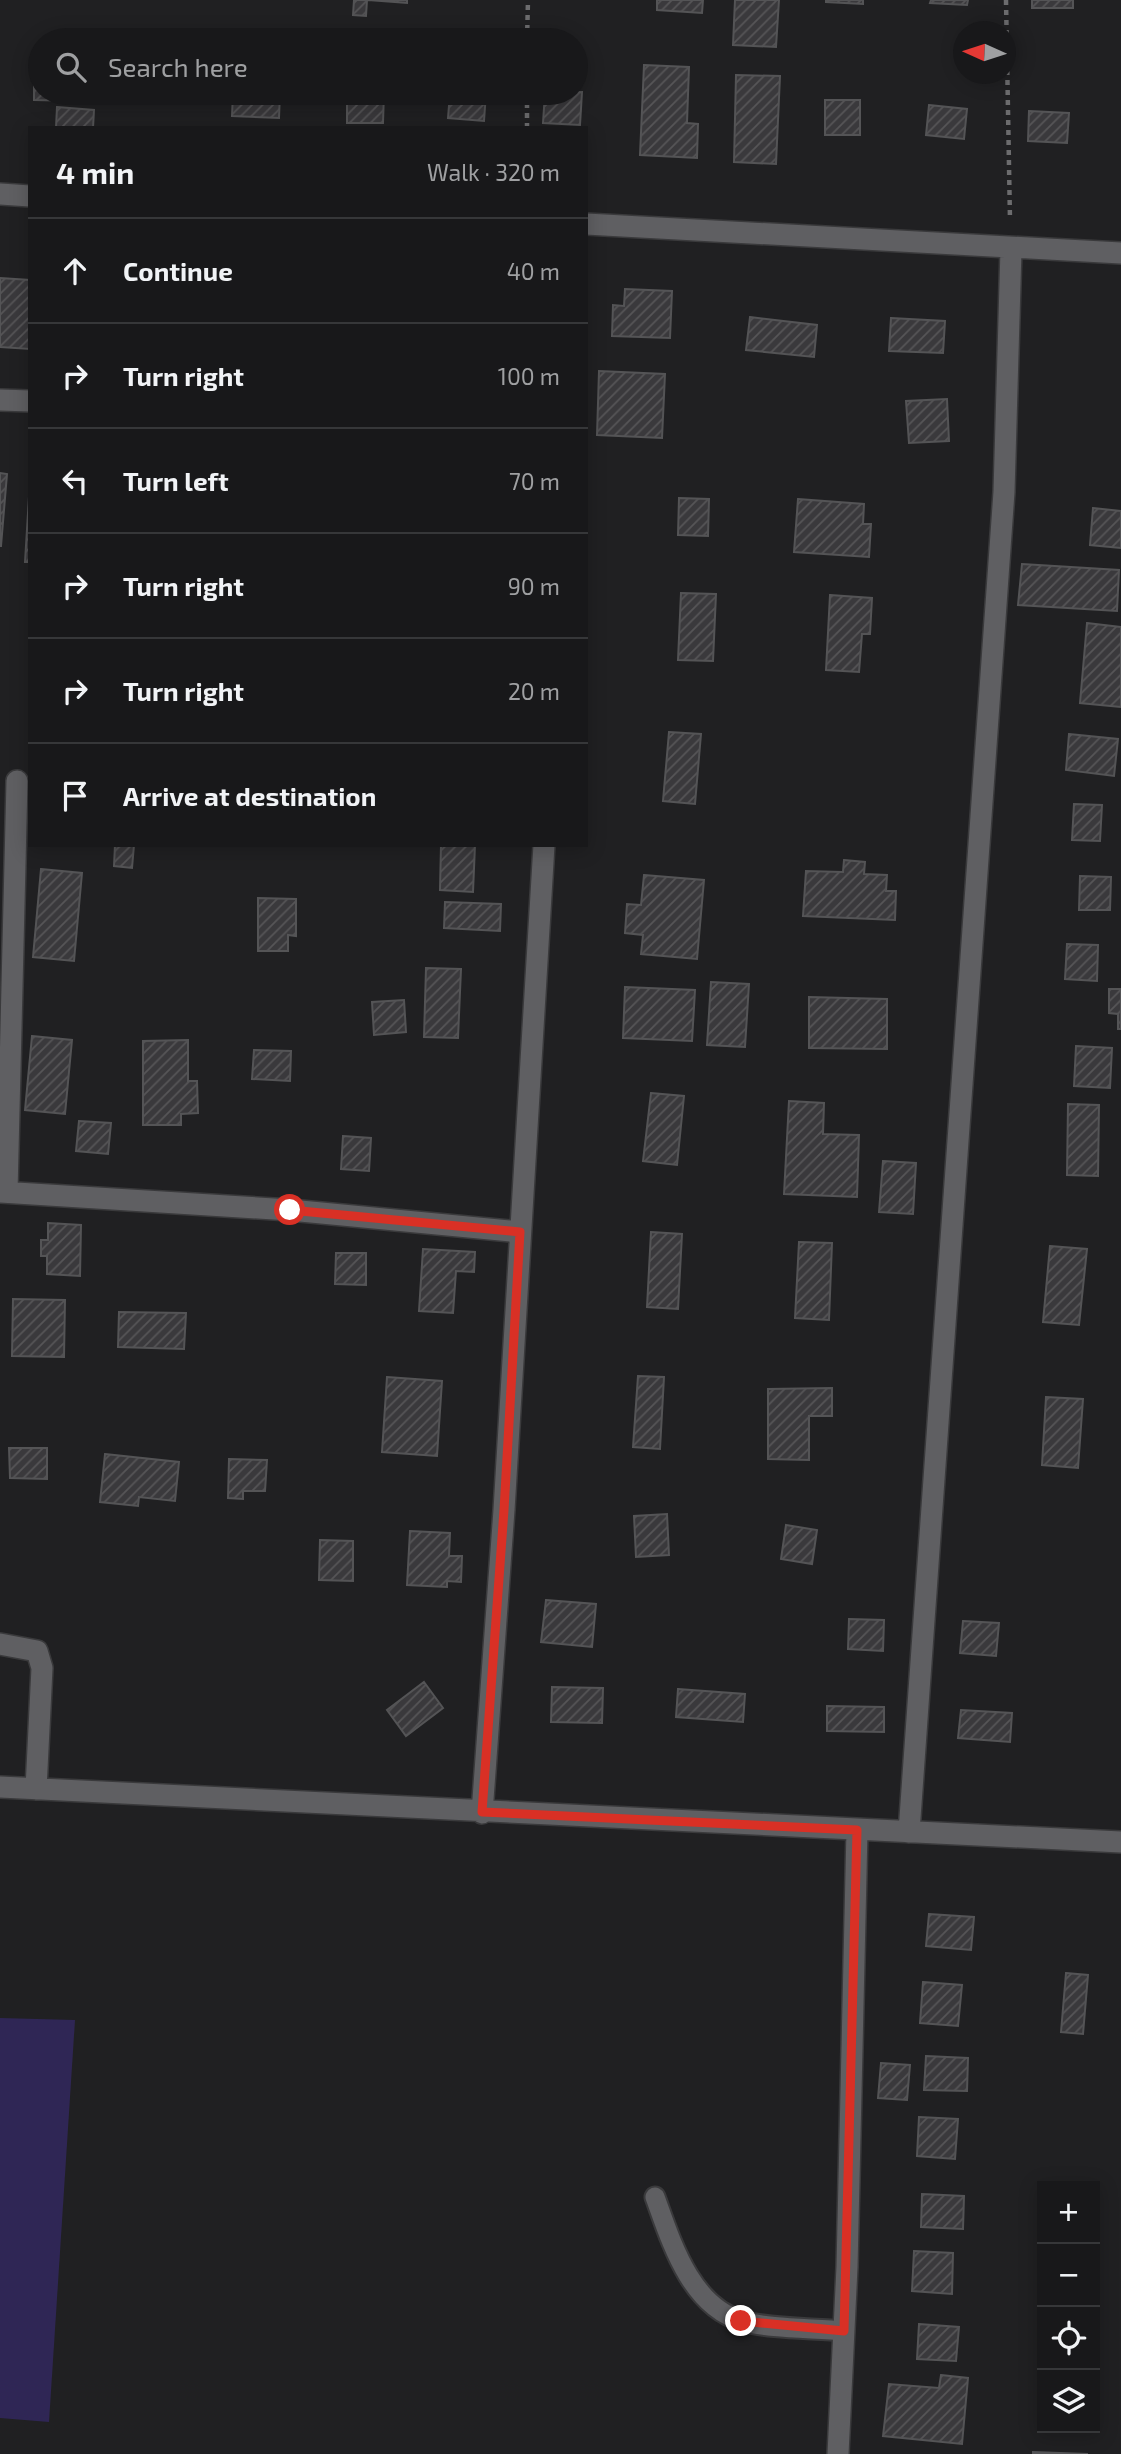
<!DOCTYPE html>
<meta charset="utf-8">
<style>
body{margin:0;font-family:"Exo 2",sans-serif;background:#212123;color:#f1f3f6}
.controls{position:absolute;right:21px;bottom:21px;display:grid;overflow:hidden;border-radius:0px;box-shadow:0 4px 18px #0003}
.controls button{width:63px;height:63px;display:grid;place-items:center;padding:0;border:0;border-bottom:2px solid #363739;background:#18181a;color:#f1f3f6;font:35px sans-serif}
.compass{position:absolute;left:953px;top:21px;width:63px;height:63px;border-radius:50%;background:#18181a;box-shadow:0 4px 18px #0003;rotate:273deg}
.stop{position:absolute;width:21px;height:21px;margin:-16px;border:5px solid #d93025;border-radius:50%;background:#fff}
.stop.end{background:#d93025;border-color:#fff;box-shadow:0 2px 7px #0008}
.list{margin:0;padding:0;list-style:none}
h2{display:flex;justify-content:space-between;align-items:center;height:91px;margin:0;padding:0 28px;font-size:30px}
h2 small{font-size:23px;font-weight:400;color:#9fa0a2}
.list li{display:grid;grid-template-columns:46px 1fr auto;gap:21px;align-items:center;box-sizing:border-box;height:105px;padding:0 28px;border-top:2px solid #363739}
.list b{display:block;font-size:26px;white-space:nowrap}
.list em{font-size:23px;font-style:normal;color:#9fa0a2}
.icon{flex:none;width:38px;height:38px;fill:none;stroke:currentColor;stroke-width:2;stroke-linecap:round;stroke-linejoin:round}
.map{position:relative;flex:none;width:1121px;height:2454px;overflow:hidden}
.search{position:absolute;background:#18181a;box-shadow:0 4px 18px #0003;left:28px;top:28px;width:560px;height:77px;display:flex;align-items:center;gap:18px;box-sizing:border-box;padding:0 24px;border-radius:38px;color:#9fa0a2;font-size:26px}
.panel{position:absolute;background:#18181a;box-shadow:0 4px 18px #0003;left:28px;top:126px;width:560px;height:721px;border-radius:0px}
.map>svg:first-child{display:block}
</style>
<div class="map">
<svg width="1121" height="2454" viewBox="0 0 1121 2454">
<defs>
<pattern id="building-hatch" width="6" height="6" patternUnits="userSpaceOnUse" patternTransform="scale(1.75)"><rect width="6" height="6" fill="#3a393c"/><path d="M-1 1l2-2M0 6l6-6M5 7l2-2" fill="none" stroke="#565557"/></pattern>
</defs>
<rect width="100%" height="100%" fill="#202022"/>
<path fill="#2f2655" d="M0,2018L75,2020L49,2422L0,2418Z"/>
<path fill="url(#building-hatch)" stroke="#545456" stroke-width="2" d="M354,0H367L366,16L353,15Z
M368,0H407V3Z
M657,0H703L702,13L657,10Z
M735,0H779L776,47L733,45Z
M826,0H863V4L826,2Z
M931,0H968L967,5L930,3Z
M1032,0H1073V8H1032Z
M34,65H40V93H77V101L34,100Z
M644,65L689,67L687,123L698,124L697,158L640,155Z
M736,75L780,76L776,164L734,162Z
M582,92L580,125L543,123L545,93Z
M137,93H181V101L138,102Z
M233,93H280L279,118L232,116Z
M347,93H384L383,123H347Z
M450,93H486L484,121L448,118Z
M825,100H860V135H825Z
M929,105L967,109L964,139L926,135Z
M57,107L94,110L93,128H56Z
M1029,111L1069,113L1067,143L1028,141Z
M0,278L30,280V349L0,347Z
M625,289L672,291L670,338L612,336L613,305L624,306Z
M750,317L817,325L814,357L746,350Z
M891,318L945,321L943,353L889,351Z
M599,371L665,374L662,438L597,435Z
M947,399L949,441L909,443L906,401Z
M0,473L7,474L1,546H0Z
M30,480V562H25Z
M679,498L709,499L708,536L678,535Z
M798,499L864,504L863,524H871L869,557L794,552Z
M1093,508L1121,511V548L1090,545Z
M1022,564L1119,570L1117,611L1018,605Z
M681,593L716,594L713,661L678,660Z
M830,595L872,598L870,634H862L859,672L826,670Z
M1087,623L1121,627V707L1080,703Z
M669,732L701,734L695,804L663,801Z
M1069,734L1118,739L1114,776L1066,770Z
M1074,804L1102,805L1100,841L1072,840Z
M115,845H134L132,868L114,866Z
M441,845H475L473,892L440,890Z
M844,860L865,862L864,874L887,875L886,891H896L895,920L803,916L806,871L843,872Z
M41,869L82,873L74,961L33,957Z
M644,875L704,880L697,959L641,954L643,935L625,933L627,904L641,905Z
M1080,876L1111,877L1110,910H1079Z
M258,898L296,899V936L288,935V951H258Z
M445,902L501,904L500,931L444,928Z
M1067,944L1098,945L1097,981L1065,979Z
M426,968L461,969L458,1038L424,1037Z
M711,982L749,984L745,1047L707,1045Z
M625,987L695,990L692,1041L623,1038Z
M1109,989H1121V1029H1118V1014L1109,1013Z
M809,997L887,999V1049L809,1048Z
M404,1000L406,1032L374,1035L372,1002Z
M32,1036L72,1040L65,1114L25,1110Z
M188,1040V1081H197L198,1113L181,1114V1125H143V1041Z
M1076,1046L1112,1048L1110,1088L1074,1086Z
M254,1050L291,1051L290,1081L252,1079Z
M651,1093L684,1096L677,1165L643,1161Z
M789,1101L824,1103L823,1134L859,1135L857,1197L784,1194Z
M1068,1104L1099,1105L1098,1176L1067,1175Z
M79,1121L111,1123L108,1154L76,1151Z
M343,1136L371,1138L369,1171L341,1169Z
M883,1161L916,1163L913,1214L879,1212Z
M48,1223L81,1225L80,1276L47,1274V1256H41V1240H48Z
M651,1232L682,1234L678,1309L647,1307Z
M799,1242L832,1243L829,1320L795,1318Z
M1050,1246L1087,1249L1079,1325L1043,1322Z
M423,1249L475,1252L474,1272L456,1271L453,1313L419,1311Z
M336,1253H366V1285L335,1284Z
M13,1299L65,1300L64,1357L12,1356Z
M119,1312L186,1313L184,1349L118,1347Z
M638,1376L664,1377L660,1449L633,1447Z
M387,1377L442,1381L437,1456L382,1452Z
M832,1388V1416H809V1460L768,1459V1389Z
M1046,1397L1083,1399L1078,1468L1042,1465Z
M9,1448H47V1479L10,1478Z
M105,1454L179,1462L175,1501L139,1497L138,1506L100,1502Z
M229,1459L267,1460L265,1491H243V1499L228,1498Z
M667,1514L669,1555L636,1557L634,1516Z
M786,1525L817,1530L812,1564L781,1559Z
M410,1531L450,1533L449,1556H462L461,1582L447,1581V1587L407,1585Z
M320,1540L353,1541V1581L319,1580Z
M546,1600L596,1604L592,1647L541,1642Z
M849,1619L884,1620L883,1651L848,1649Z
M963,1621L999,1623L996,1656L960,1653Z
M424,1682L443,1708L406,1736L387,1710Z
M552,1687L603,1688L602,1723L551,1722Z
M678,1689L745,1694L743,1722L676,1717Z
M827,1706L884,1707V1732L827,1731Z
M961,1710L1012,1713L1010,1742L958,1738Z
M929,1914L974,1917L971,1950L926,1946Z
M1066,1973L1088,1975L1083,2034L1061,2032Z
M923,1982L962,1985L958,2026L920,2023Z
M926,2056L968,2058L967,2091L924,2090Z
M881,2063L910,2065L907,2100L878,2098Z
M919,2117L958,2119L955,2159L917,2156Z
M922,2194L964,2196L963,2229L921,2227Z
M914,2251L953,2253L952,2294L912,2291Z
M919,2324L959,2327L956,2361L917,2359Z
M941,2375L968,2378L962,2444L883,2436L889,2384L939,2388Z
M1033,2452L1088,2454H1033Z"/>
<g fill="none" stroke-linecap="round" stroke-linejoin="round">
<g stroke="#3a3a3c" stroke-width="23">
<path id="lane" d="M655,2197C671,2241 690,2306 742,2321C769,2329 814,2328 844,2331"/>
</g>
<g stroke="#3a3a3c" stroke-width="24">
<path id="street" d="M0,194L30,196
M586,224L1121,253
M0,400L30,401
M0,1192L290,1210L520,1232
M7,1192L17,781
M0,1644L37,1651L42,1668L36,1789
M0,1787L1121,1842
M482,1813L504,1510L544,845
M909,1832L1004,492L1011,249
M838,2454L847,2267L857,1830"/>
</g>
<path stroke="#6c6c6e" stroke-width="4.5" stroke-dasharray="5 5" stroke-linecap="butt" d="M1006,0L1010,220
M527,40L528,0
M527,128V93"/>
<use href="#lane" stroke="#5f5f62" stroke-width="19"/>
<use href="#street" stroke="#5f5f62" stroke-width="21"/>
</g>
<g fill="none" stroke-linecap="round" stroke-linejoin="round">
<path stroke="#d93025" stroke-width="9" d="M290,1210L520,1232L504,1510L482,1812L857,1830L844,2331L741,2321"/>
</g>
</svg>
<div class="controls">
<button>+</button>
<button>−</button>
<button><svg class="icon" aria-label="locate" viewBox="0 0 24 24"><circle cx="12" cy="12" r="6"/><path d="M12 2v4M12 18v4M2 12h4M18 12h4"/></svg></button>
<button><svg class="icon" aria-label="layers" viewBox="0 0 24 24"><path d="M12 4l9 5-9 5-9-5zM3 14l9 5 9-5"/></svg></button>
</div>
<svg class="compass" viewBox="-18 -18 36 36"><path d="M0-13l5 13h-10z" fill="#e53935"/><path d="M0 13l5-13h-10z" fill="#9fa0a2"/></svg>
<div class="stop" style="left:290px;top:1210px"></div>
<div class="stop end" style="left:741px;top:2321px"></div>
<div class="search"><svg class="icon" aria-label="search" viewBox="0 0 24 24"><circle cx="10" cy="10" r="6"/><path d="M15 15l6 6"/></svg>Search here</div>
<section class="panel">
<h2>4 min<small>Walk · 320 m</small></h2>
<ul class="list">
<li><svg class="icon" aria-label="ahead" viewBox="0 0 24 24"><path d="M12 20V5M6 11l6-6 6 6"/></svg><div><b>Continue</b></div><em>40 m</em></li>
<li><svg class="icon" aria-label="right" viewBox="0 0 24 24"><path d="M7 20v-9h11M14 6l5 5-5 5"/></svg><div><b>Turn right</b></div><em>100 m</em></li>
<li><svg class="icon" aria-label="left" viewBox="0 0 24 24"><path d="M17 20v-9H6M10 6l-5 5 5 5"/></svg><div><b>Turn left</b></div><em>70 m</em></li>
<li><svg class="icon" aria-label="right" viewBox="0 0 24 24"><path d="M7 20v-9h11M14 6l5 5-5 5"/></svg><div><b>Turn right</b></div><em>90 m</em></li>
<li><svg class="icon" aria-label="right" viewBox="0 0 24 24"><path d="M7 20v-9h11M14 6l5 5-5 5"/></svg><div><b>Turn right</b></div><em>20 m</em></li>
<li><svg class="icon" aria-label="arrive" viewBox="0 0 24 24"><path d="M6 21V4h12l-3 4 3 4H6"/></svg><div><b>Arrive at destination</b></div></li>
</ul>
</section>
</div>
